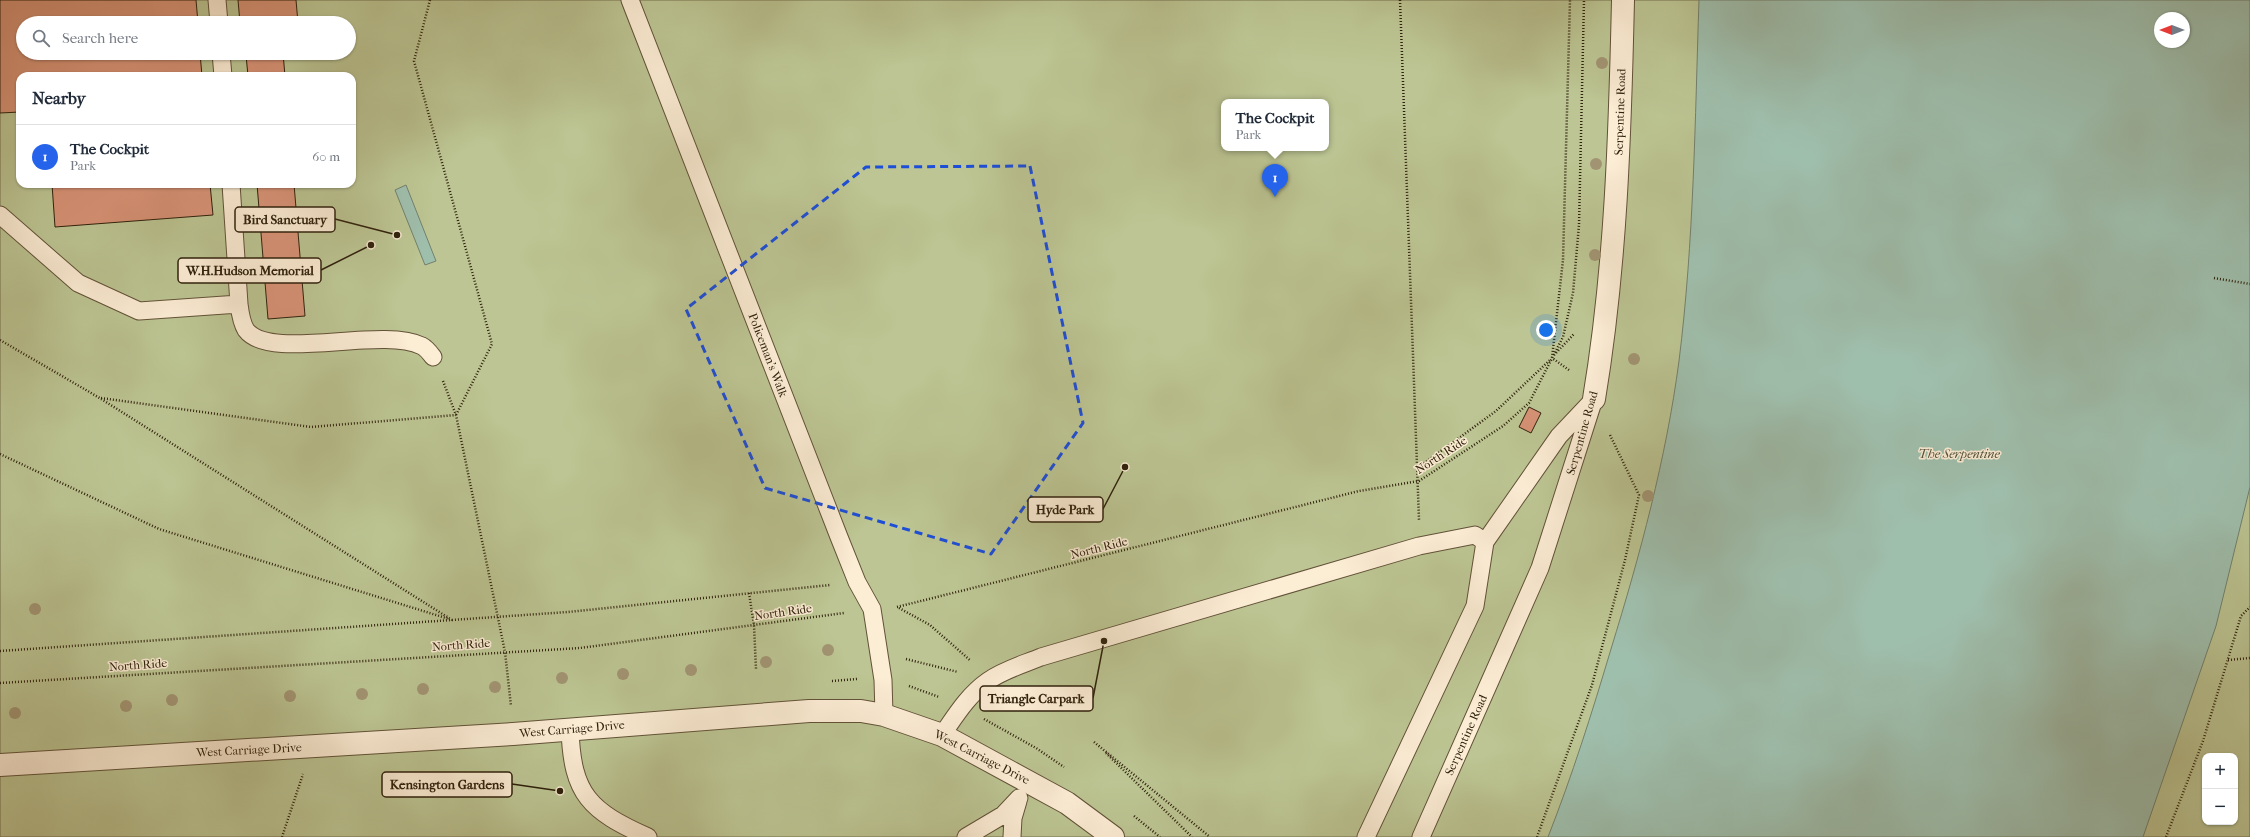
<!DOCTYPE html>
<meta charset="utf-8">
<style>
body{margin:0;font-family:"IM FELL French Canon",serif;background:#f6f6f7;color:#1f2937}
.controls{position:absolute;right:12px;bottom:12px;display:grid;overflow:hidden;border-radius:8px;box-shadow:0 1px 3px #0004}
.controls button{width:36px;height:36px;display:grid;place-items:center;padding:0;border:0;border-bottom:1px solid #e0e1e3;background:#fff;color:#1f2937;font:20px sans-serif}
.compass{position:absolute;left:2154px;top:12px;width:36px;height:36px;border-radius:50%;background:#fff;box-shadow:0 1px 3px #0004;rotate:270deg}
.you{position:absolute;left:1546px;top:330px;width:14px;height:14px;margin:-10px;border:3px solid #fff;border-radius:50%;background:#1a73e8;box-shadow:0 0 0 6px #1a73e833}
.badge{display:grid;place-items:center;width:26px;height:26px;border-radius:50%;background:#2563eb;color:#fff;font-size:13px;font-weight:700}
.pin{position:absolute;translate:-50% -33px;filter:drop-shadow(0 1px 2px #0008)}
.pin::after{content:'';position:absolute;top:21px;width:14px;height:12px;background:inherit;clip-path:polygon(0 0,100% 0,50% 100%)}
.popup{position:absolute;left:1221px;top:99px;width:108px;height:52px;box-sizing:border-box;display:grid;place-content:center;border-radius:8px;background:#fff;filter:drop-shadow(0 1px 3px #0005);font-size:13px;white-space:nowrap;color:#747a83}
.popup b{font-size:15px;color:#1f2937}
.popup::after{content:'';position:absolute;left:50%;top:100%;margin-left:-8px;border:8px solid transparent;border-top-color:#fff}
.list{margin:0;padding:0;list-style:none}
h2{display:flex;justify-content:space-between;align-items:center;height:52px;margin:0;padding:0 16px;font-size:17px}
h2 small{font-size:13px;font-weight:400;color:#747a83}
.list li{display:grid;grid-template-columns:26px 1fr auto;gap:12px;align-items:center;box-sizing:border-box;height:64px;padding:0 16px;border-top:1px solid #e0e1e3}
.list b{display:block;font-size:15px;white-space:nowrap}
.list p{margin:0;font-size:13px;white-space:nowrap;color:#747a83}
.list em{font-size:13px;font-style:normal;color:#747a83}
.icon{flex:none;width:22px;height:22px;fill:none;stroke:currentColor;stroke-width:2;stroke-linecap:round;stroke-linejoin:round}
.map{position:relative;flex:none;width:2250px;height:837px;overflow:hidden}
.search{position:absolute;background:#fff;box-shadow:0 1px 3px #0004;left:16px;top:16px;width:340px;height:44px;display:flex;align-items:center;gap:10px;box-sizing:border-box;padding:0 14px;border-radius:22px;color:#747a83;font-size:15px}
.panel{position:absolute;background:#fff;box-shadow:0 1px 3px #0004;left:16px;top:72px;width:340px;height:116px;border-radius:12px}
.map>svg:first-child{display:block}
</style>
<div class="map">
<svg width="2250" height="837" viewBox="0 0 2250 837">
<rect width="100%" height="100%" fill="#fbe4be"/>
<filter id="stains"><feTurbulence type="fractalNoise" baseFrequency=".005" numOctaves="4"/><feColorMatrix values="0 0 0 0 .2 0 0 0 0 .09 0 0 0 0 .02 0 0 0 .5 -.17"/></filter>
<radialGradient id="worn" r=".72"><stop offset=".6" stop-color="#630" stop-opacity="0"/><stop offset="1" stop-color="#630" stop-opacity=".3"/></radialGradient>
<path fill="#bcc593" stroke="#767350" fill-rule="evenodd" d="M0,0H2250V837H0ZM2160,18H2184V42H2160ZM23,23H349V53H23ZM20,76H352V184H20ZM1224,102H1326V148H1224ZM2205,756H2235V822H2205Z"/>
<path fill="#9fbfad" stroke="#72806d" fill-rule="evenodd" d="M1699,0H2250V487L2216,626L2143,837H1548C1572,776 1592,713 1611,649C1640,555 1666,459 1679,361C1694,241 1695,120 1699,0ZM2160,18H2184V42H2160Z
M406,185L436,261L425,265L395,190Z"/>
<path fill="#d79276" stroke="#2f210c" d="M0,0H196L198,23H23V53H200L202,76H20V112L0,113Z
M238,0H296L298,23H240Z
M283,53L285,76H248L246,55Z
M52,184H210L213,215L55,227Z
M257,184H294L305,316L268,319Z
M1529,407L1541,413L1531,433L1519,427Z"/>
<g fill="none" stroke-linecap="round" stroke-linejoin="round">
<g stroke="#625238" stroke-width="19">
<path id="service" d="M217,0L219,23
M630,0L839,537L857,582L872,609L883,680L884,715
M221,53L223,76
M0,215L78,283L139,311L239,304L231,184
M239,304C240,312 241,322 246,330C270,362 381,326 422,346C426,348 430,353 433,357
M570,729C572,795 590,811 648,837
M942,735C956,715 968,695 988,681C1003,670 1024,664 1041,657L1419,546L1475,535L1485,542
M966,837L1003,815L1019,798
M1012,837L1013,818L1018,801
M1366,837L1475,606L1485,542L1559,436L1594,399
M1421,837L1540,568L1593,402"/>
</g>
<g stroke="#625238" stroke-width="24">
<path id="pedestrian" d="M1594,399C1616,267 1620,134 1623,0"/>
</g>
<g stroke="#625238" stroke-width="24">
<path id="minor" d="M0,765L513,734L809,711H861L884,715L942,735L1067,803L1113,837"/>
</g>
<path stroke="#2f210c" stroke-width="2.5" stroke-dasharray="1 2" stroke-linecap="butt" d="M430,0L414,61L492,344L456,415
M1400,0L1419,520
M2214,278L2250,284
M0,340L98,397L452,620
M1554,355L1574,334
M1569,370L1552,358L1563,260L1570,0
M443,381L456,415L505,652L511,706
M101,398L311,427L456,415
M0,454L159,529L449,619
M1419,467L1496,411L1551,359
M749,593L754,625L756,669
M897,607L1359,491L1419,481L1503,426L1529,403L1563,337L1573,293L1579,225L1584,0
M899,608L930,625L971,661
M0,651L568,612L830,585
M906,659L958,672
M2228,660L2250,658
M832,681L857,679
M0,683L580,648L844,613
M909,686L939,697
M984,719L1036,748L1064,767
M1094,742L1210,837
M1106,753L1192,837
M1134,816L1160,837
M282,837L303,774
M1537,837L1592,685L1625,560L1639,495L1610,435
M2166,837L2203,741L2241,616L2250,607"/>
<use href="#service" stroke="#fcedd5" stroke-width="17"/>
<use href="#pedestrian" stroke="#fcedd5" stroke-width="22"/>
<use href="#minor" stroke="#fcedd5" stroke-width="22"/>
</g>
<g fill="#a29472">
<circle cx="1602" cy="63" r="6"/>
<circle cx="1596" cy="164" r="6"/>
<circle cx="1595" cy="255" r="6"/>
<circle cx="1634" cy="359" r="6"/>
<circle cx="1648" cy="496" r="6"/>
<circle cx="35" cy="609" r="6"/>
<circle cx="828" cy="650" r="6"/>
<circle cx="766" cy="662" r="6"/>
<circle cx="691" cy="670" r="6"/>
<circle cx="623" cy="674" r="6"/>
<circle cx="562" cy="678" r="6"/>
<circle cx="495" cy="687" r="6"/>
<circle cx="423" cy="689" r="6"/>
<circle cx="362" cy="694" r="6"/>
<circle cx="290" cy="696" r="6"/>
<circle cx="172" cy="700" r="6"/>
<circle cx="126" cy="706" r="6"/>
<circle cx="15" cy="713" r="6"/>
</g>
<path fill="none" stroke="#1d4ed8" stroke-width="3" stroke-dasharray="8 5" stroke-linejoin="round" d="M1030,166L1083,423L991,554L765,488L686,309L866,167Z"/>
<g text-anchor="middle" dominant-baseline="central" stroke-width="3" stroke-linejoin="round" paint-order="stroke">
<g font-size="12" fill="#2f210c" stroke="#fcedd5">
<text transform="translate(1620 112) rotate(-88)">Serpentine Road</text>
<text transform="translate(768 355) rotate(69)">Policeman's Walk</text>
<text transform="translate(1582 433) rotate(-74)">Serpentine Road</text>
<text transform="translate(1441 455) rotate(-33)">North Ride</text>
<text transform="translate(1099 548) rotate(-14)">North Ride</text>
<text transform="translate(783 612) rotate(-8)">North Ride</text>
<text transform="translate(461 645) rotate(-4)">North Ride</text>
<text transform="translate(138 665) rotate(-4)">North Ride</text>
<text transform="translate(572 729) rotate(-5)">West Carriage Drive</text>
<text transform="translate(1466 735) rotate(-66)">Serpentine Road</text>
<text transform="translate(249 750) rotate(-3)">West Carriage Drive</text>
<text transform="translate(982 757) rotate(27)">West Carriage Drive</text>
</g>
<g font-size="13" font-style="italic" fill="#51503c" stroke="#fcedd5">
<text x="1959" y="453">The Serpentine</text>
</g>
</g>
<path fill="none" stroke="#2f210c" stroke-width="1.5" d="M397 235L335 219M371 245L321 270M1125 467L1103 509M1104 641L1093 698M560 791L512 784"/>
<g fill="#2f210c" stroke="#fcedd5" stroke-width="1.5">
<circle cx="397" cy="235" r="4"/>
<circle cx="371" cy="245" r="4"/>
<circle cx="1125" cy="467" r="4"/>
<circle cx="1104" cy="641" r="4"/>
<circle cx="560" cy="791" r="4"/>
</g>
<g fill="#fcedd5" stroke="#2f210c" stroke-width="1.5">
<rect x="235" y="207" width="100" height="25" rx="4"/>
<rect x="178" y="258" width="143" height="25" rx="4"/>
<rect x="1028" y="497" width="75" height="25" rx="4"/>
<rect x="980" y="686" width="113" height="25" rx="4"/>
<rect x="382" y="772" width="130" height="25" rx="4"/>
</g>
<g font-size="13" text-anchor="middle" font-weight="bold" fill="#2f210c">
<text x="285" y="224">Bird Sanctuary</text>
<text x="250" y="275">W.H.Hudson Memorial</text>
<text x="1065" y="514">Hyde Park</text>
<text x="1036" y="703">Triangle Carpark</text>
<text x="447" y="789">Kensington Gardens</text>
</g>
<rect width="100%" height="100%" filter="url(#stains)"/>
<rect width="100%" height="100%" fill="url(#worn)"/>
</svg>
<div class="controls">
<button>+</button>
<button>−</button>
</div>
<svg class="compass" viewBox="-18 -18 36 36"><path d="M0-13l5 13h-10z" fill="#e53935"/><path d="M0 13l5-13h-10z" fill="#747a83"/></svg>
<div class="you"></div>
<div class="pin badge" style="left:1275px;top:197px">1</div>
<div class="popup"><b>The Cockpit</b>Park</div>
<div class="search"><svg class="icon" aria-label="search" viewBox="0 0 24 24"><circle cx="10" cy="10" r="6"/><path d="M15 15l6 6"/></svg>Search here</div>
<section class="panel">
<h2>Nearby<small></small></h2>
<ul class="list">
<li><span class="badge">1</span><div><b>The Cockpit</b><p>Park</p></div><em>60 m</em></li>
</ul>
</section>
</div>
